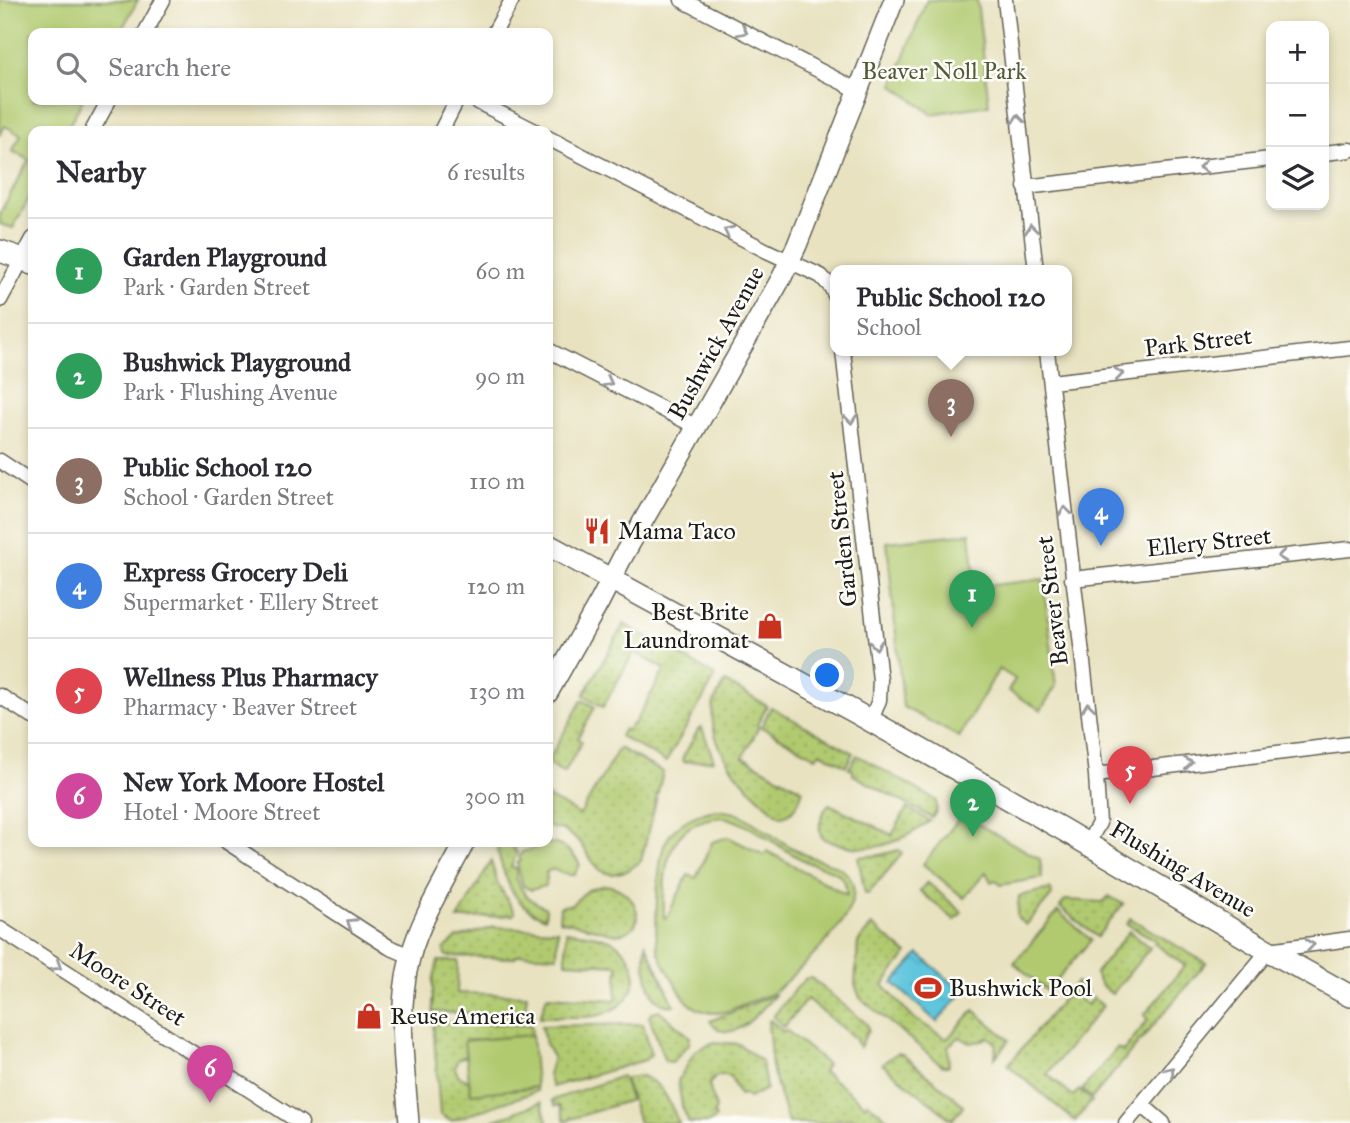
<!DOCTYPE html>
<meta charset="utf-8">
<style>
body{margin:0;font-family:"IM FELL Great Primer",serif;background:#f7f7f7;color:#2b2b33}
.controls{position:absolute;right:21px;top:21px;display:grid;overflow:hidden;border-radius:14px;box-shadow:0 4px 10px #0003}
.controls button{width:63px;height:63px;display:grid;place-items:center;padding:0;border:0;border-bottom:2px solid #e1e1e2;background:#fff;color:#2b2b33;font:35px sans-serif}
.you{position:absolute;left:828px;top:676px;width:24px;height:24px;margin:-18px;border:5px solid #fff;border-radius:50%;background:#1a73e8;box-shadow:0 0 0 10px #1a73e833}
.badge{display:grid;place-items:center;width:46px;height:46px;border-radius:50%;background:#c8321e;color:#fff;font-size:23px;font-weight:700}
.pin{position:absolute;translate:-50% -58px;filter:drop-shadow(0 2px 4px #0008)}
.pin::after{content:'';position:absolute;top:37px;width:24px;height:21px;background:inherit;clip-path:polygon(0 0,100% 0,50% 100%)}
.popup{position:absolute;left:830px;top:265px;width:242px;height:91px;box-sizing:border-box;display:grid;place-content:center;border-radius:14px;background:#fff;filter:drop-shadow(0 2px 5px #0005);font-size:23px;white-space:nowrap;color:#7c7c81}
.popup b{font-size:26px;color:#2b2b33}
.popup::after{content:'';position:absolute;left:50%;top:100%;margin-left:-14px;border:14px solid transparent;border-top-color:#fff}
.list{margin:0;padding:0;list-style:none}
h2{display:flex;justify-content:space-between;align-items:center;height:91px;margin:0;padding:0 28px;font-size:30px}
h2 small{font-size:23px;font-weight:400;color:#7c7c81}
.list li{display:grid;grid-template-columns:46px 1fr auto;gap:21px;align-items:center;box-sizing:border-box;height:105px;padding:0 28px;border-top:2px solid #e1e1e2}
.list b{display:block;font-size:26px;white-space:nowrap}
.list p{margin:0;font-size:23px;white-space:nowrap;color:#7c7c81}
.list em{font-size:23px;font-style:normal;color:#7c7c81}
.icon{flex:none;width:38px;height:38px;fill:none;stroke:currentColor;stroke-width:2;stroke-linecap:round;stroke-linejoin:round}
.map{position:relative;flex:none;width:1350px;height:1123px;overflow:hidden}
.search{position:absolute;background:#fff;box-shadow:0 4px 10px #0003;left:28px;top:28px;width:525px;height:77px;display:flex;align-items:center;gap:18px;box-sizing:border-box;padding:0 24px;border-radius:14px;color:#7c7c81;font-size:26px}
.panel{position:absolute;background:#fff;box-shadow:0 4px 10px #0003;left:28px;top:126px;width:525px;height:721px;border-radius:14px}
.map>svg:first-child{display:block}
</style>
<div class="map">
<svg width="1350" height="1123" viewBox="0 0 1350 1123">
<defs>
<pattern id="grass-dots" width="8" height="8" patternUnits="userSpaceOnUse" patternTransform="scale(1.75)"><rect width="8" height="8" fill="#b1ca6f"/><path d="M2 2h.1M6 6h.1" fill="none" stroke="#98ad60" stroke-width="1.8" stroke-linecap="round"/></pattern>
<pattern id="water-ripples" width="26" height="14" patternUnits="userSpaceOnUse" patternTransform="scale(1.75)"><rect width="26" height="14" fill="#60c6dd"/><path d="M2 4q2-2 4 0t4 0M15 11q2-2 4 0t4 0" fill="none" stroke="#53aabd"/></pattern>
</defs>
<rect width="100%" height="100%" fill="#fdfcf7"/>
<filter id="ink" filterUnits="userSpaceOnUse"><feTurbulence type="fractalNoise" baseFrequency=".0143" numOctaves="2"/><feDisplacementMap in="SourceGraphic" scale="14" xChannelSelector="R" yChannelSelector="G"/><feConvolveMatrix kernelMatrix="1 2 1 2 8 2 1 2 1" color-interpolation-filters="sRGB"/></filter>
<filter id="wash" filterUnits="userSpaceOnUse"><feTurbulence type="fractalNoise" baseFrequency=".00686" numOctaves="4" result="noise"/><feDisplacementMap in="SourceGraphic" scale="28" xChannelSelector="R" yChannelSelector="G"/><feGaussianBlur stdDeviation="1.57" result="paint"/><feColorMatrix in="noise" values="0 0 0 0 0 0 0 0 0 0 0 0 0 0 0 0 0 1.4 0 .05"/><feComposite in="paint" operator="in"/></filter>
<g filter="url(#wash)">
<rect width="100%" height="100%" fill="#e8e2c0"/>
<path fill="url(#grass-dots)" stroke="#667346" stroke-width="2" d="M624,624L714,675L715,678L666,762L620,736L624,729L627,731L632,724H634L665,669L634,652L603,707L584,695Z
M725,682L767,706L757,725L759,727L743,757L803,790C799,802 794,815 780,816C749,790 707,752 713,707C714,699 721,690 725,682Z
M582,700L595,707L578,738L582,742L564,773L548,763V761Z
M771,707L853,753L846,766L820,752L816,757L761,727Z
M702,728L714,760L684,762L682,759L698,730Z
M619,748L663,772L641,861L627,871L613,874L606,873L600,870L592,861L580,842L563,830L548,827V797L580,815Z
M857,755L936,800L937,810L932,818L853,775V770L849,768Z
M829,804L892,835L907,808L930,821C894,847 864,857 822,838C817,827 821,813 829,804Z
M501,842H518L513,848L517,852L511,867L516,868C516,889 528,900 546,908L545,918C512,906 506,880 497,850Z
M899,850L902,854L868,894L865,893L858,857L880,855Z
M491,861L497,882L515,913L513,915L458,919Z
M927,882L962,912L955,920L920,891Z
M605,885C638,888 652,932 616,934L559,920L560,907L572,904L588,890Z
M1050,889L1052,895L1026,925L1017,917L1019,896Z
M1109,896L1123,904L1097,937L1060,907L1065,900L1103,902Z
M1130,918L1206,963L1092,1098L1082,1090L1117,1048L1123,1051L1148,1020L1144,1015L1185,966L1154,943L1156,940L1127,924Z
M872,925L907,954L883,985L912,1017L947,1039L974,1010L1009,1040L995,1058L996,1043L988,1037L982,1041L970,1043L960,1037L948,1046L949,1066H943L860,998L855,984L858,942Z
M494,927L558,930L557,956L520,954L513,958L446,956L444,949L457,938Z
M566,931C579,933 604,935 614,942C648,965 638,1005 600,1015C585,1019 557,1016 540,1017L547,996L616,1000L618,965L566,962Z
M1129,931L1150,948L1112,994L1101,985L1095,974Z
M646,944L674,1005C646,1010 644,962 646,944Z
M438,961H458L457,993L527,995L524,1016L433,1012V981Z
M806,978H811L867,1024L868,1030L860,1047L856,1042L857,1040L807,999L784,1027L773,1017L791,994Z
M1077,982L1087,991L1080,1000L1087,1005L1093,998L1103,1006L1047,1074L1073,1096L1079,1090L1092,1101L1075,1121L1008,1065Z
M776,994C761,1009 732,1051 710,1021Z
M659,1010L690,1037L689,1044L672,1062L665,1061L649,1016L653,1012Z
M770,1020L784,1032L786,1030L827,1064L823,1071L865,1105L867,1102L892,1123H864C855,1117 844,1119 833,1120L831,1123H788L772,1069L768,1022Z
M433,1022L531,1025L532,1035L464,1041L466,1056L458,1059L455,1067C457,1075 460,1079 469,1080L471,1094L536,1087L537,1091L451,1121L440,1115Z
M643,1024L651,1055L645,1060L552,1087L548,1075L553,1057L546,1045L541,1026Z
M714,1042L739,1044L762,1062L766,1089L749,1098L744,1094L739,1095L730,1076C720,1073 714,1076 709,1085L716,1108L714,1114L716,1118L709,1123H689L682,1106L678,1081L695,1051Z
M897,1053L902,1054L961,1103L963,1106L952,1120L882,1064Z
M622,1076L630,1100L565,1121L560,1106H555L552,1100Z
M642,1076C666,1086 668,1101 679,1123H639L625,1078Z
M541,1102L548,1123H488L490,1122Z"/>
<path fill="#b1ca6f" stroke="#667346" stroke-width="2" fill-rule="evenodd" d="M0,0H138L120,33H33V100H83L66,131H33V191L13,228L0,224V213L29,160L12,151L21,135L5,126L0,134Z
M927,0H977L989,105L932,114L893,85Z
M970,533L976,587L1043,579L1056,686L1041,710L1008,691L1015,679L999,669L959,737L903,707L887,542Z
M717,810L736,813L743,816C764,829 784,845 806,855C818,861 836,863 845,872C879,903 802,966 781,986C772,996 756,999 744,1004C734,1008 724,1014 713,1013C705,1012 695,1009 689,1003C682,997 663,963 659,953C653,936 658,859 665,843C675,823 697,813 717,810ZM723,817C753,824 777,847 805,861C815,866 831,868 840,876C846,881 847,888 847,895L767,851L764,855L728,837L712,842L696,878L688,875L666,919L664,918C663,872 664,820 723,817Z
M962,815L1040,859L1042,878L1001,885L995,880L991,882L986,872L964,898L923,864Z
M550,843C563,844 574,853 580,865L574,875H569L566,873L563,874L553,869L546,872L547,878L545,886L531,890L523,886L517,863L521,861L519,857L522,852Z
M1058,911L1091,940L1047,991L1014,963Z
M532,1035L536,1087L471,1094L464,1041Z"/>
<path fill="url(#water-ripples)" stroke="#3e717c" stroke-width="2" d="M919,954L963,992L937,1022L893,983Z"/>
</g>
<g filter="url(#ink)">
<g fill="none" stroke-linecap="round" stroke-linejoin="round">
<g stroke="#636155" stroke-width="17">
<path id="street" d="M682,0L859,91
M1005,0L1036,271
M145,33L163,0
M494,33L512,0
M474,100L535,131
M92,131L109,100
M441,131L457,100
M548,138L767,251L821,276L831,287L836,297
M1324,153L1350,150
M1025,187L1271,159
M0,300L33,239
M548,350L697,427
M843,351L880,680L879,700L871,721
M1047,351L1096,775L1099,823L1088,843
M1051,382L1350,348
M0,461L33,483
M1072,579L1350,549
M0,696L33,717
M1096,775L1350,744
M227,842L389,947L410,956
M0,929L301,1123
M1142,1105L1163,1123
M1126,1123L1269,950L1350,939"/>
</g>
<g stroke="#636155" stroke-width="22">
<path id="secondary" d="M548,693L600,601L622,558L782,277L797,245L894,0
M409,1123C405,1069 396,1011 410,958C420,919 447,877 465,842"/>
</g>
<g stroke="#636155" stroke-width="24">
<path id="primary" d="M0,251L23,259L33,264
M548,545L853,711L1062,829L1260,946L1350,996"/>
</g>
<use href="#street" stroke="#fff" stroke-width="14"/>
<use href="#secondary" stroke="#fff" stroke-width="19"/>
<use href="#primary" stroke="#fff" stroke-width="21"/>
</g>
<defs><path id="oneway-chevron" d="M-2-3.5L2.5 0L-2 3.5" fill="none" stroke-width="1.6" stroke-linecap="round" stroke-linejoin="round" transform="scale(1.75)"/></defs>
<g stroke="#999">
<use href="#oneway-chevron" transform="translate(743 31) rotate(27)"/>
<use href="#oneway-chevron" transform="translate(1018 119) rotate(-96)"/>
<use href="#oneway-chevron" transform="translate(1203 167) rotate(173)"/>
<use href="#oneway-chevron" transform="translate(1031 229) rotate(-97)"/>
<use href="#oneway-chevron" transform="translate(728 231) rotate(-153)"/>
<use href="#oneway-chevron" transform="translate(1119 374) rotate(-7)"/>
<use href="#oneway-chevron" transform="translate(608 382) rotate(27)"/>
<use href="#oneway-chevron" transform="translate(851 419) rotate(84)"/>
<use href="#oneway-chevron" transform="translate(1065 511) rotate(-96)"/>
<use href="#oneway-chevron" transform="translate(1282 556) rotate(174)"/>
<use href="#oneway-chevron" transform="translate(876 645) rotate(84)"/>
<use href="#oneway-chevron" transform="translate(1088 707) rotate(-97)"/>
<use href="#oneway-chevron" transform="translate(1188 763) rotate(-7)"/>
<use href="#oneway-chevron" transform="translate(351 923) rotate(-147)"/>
<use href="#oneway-chevron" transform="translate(1310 945) rotate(-8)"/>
<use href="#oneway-chevron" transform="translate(57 966) rotate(33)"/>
<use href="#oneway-chevron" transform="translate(1170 1071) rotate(-51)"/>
</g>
</g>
<defs>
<g id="restaurant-bare" transform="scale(2.1)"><path d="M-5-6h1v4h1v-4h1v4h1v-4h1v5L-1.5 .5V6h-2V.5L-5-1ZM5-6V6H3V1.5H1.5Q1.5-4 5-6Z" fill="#c8321e" stroke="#fdfcf7" stroke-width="2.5" paint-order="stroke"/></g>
<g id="shop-bare" transform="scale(2.1)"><path d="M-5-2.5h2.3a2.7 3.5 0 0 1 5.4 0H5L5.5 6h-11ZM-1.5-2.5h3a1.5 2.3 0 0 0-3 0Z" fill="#c8321e" stroke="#fdfcf7" stroke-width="2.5" paint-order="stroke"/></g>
<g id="stadium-bare" transform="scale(2.1)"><path d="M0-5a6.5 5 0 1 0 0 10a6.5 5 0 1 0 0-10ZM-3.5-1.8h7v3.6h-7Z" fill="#c8321e" stroke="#fdfcf7" stroke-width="2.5" paint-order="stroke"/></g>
</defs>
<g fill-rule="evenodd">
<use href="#restaurant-bare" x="597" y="531"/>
<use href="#shop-bare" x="770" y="626"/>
<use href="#stadium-bare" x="928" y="988"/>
<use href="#shop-bare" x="369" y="1016"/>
</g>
<g text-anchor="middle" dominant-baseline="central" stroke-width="5" stroke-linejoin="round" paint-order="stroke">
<g font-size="24" fill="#505939" stroke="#fdfcf7">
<text x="944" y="71">Beaver Noll Park</text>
</g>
<g font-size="24" fill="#1c1c1c" stroke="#fdfcf7">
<text transform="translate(1198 342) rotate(-7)">Park Street</text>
<text transform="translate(716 343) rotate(-61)">Bushwick Avenue</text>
<text transform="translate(842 539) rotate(-96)">Garden Street</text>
<text transform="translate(1209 542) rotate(-6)">Ellery Street</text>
<text transform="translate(1052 601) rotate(-97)">Beaver Street</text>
<text transform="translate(1183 869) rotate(31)">Flushing Avenue</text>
<text transform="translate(128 984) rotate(33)">Moore Street</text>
</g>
<g font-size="24" fill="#1c1c1c" stroke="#fdfcf7" text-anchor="start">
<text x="618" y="531">Mama Taco</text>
<text x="749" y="612" text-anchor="end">Best Brite<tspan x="749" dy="28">Laundromat</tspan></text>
<text x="949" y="988">Bushwick Pool</text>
<text x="390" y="1016">Reuse America</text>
</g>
</g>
</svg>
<div class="controls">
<button>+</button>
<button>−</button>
<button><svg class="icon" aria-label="layers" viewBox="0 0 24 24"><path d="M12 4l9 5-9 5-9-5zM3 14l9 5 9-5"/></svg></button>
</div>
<div class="you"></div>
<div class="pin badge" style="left:972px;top:628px;background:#2e9e5b">1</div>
<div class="pin badge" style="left:973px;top:837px;background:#2e9e5b">2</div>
<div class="pin badge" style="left:951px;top:437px;background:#8d6e63">3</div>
<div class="popup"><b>Public School 120</b>School</div>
<div class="pin badge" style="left:1101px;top:546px;background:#3f7fe0">4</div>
<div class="pin badge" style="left:1130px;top:804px;background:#e0444e">5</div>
<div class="pin badge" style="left:210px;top:1103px;background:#d1479c">6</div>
<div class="search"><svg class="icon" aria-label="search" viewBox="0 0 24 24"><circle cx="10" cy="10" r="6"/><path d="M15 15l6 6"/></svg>Search here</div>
<section class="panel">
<h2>Nearby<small>6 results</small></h2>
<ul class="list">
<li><span class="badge" style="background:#2e9e5b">1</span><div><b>Garden Playground</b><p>Park · Garden Street</p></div><em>60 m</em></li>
<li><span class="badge" style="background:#2e9e5b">2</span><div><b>Bushwick Playground</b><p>Park · Flushing Avenue</p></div><em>90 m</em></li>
<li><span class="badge" style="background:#8d6e63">3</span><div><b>Public School 120</b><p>School · Garden Street</p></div><em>110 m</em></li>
<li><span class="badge" style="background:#3f7fe0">4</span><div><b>Express Grocery Deli</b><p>Supermarket · Ellery Street</p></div><em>120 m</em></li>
<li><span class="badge" style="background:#e0444e">5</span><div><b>Wellness Plus Pharmacy</b><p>Pharmacy · Beaver Street</p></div><em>130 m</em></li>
<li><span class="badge" style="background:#d1479c">6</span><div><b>New York Moore Hostel</b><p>Hotel · Moore Street</p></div><em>300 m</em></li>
</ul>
</section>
</div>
